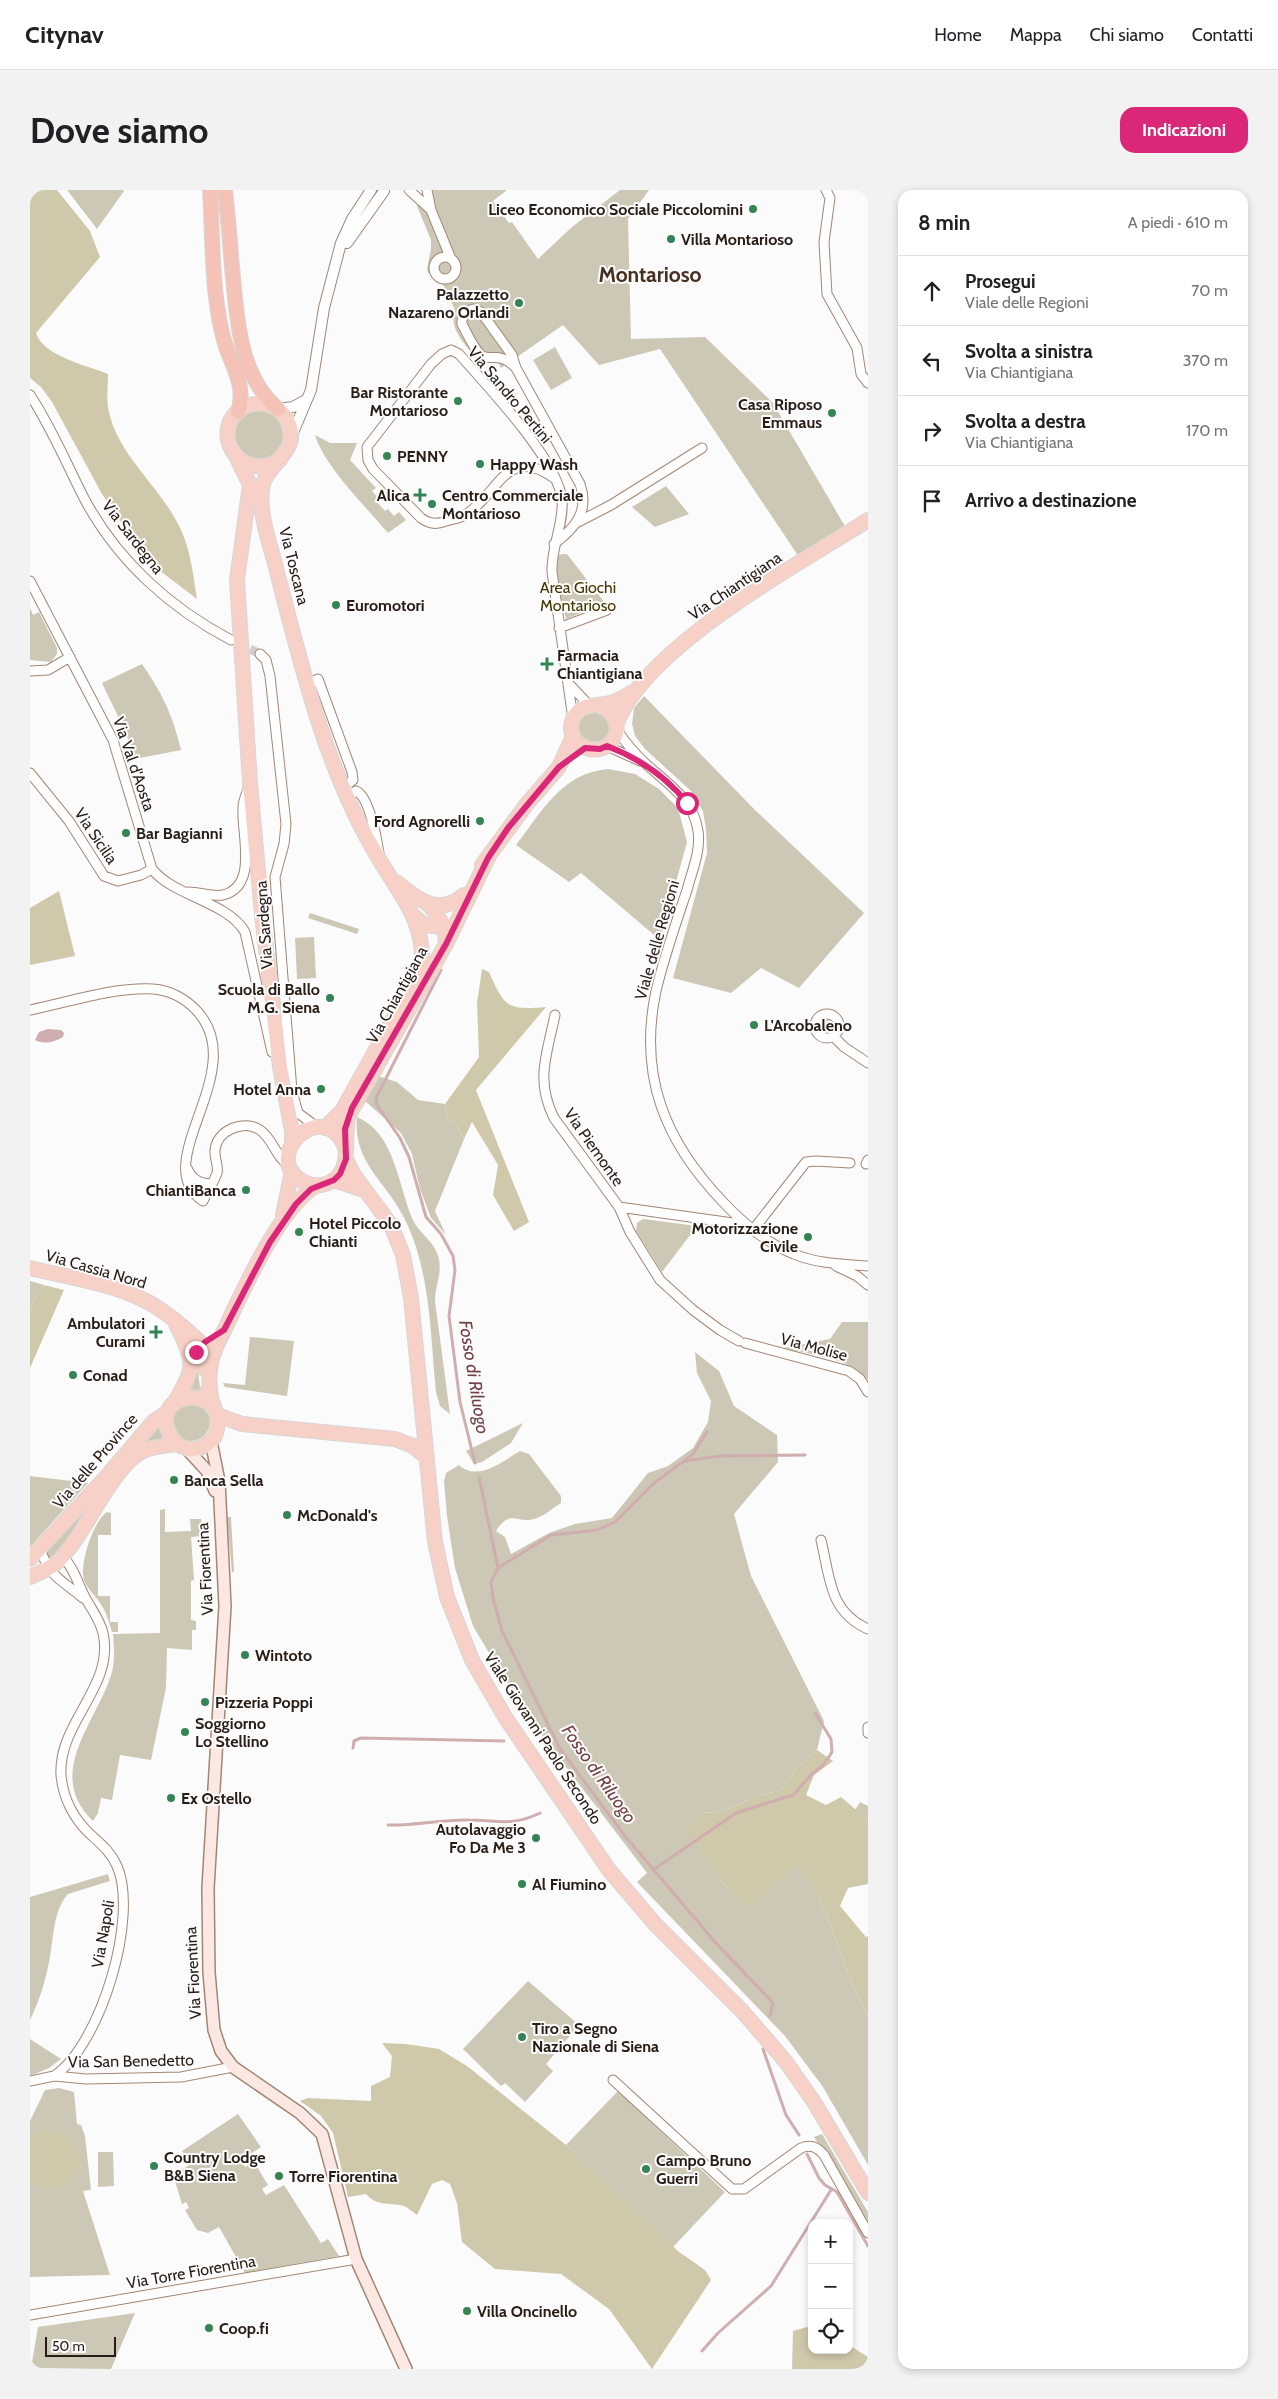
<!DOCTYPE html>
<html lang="it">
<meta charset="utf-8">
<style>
body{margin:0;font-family:Cabin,sans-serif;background:#f2f2f2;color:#202124}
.controls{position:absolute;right:15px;bottom:15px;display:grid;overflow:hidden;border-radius:10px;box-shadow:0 2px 8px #0003}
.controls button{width:45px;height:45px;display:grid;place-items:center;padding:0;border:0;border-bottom:1px solid #e0e0e0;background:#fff;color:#202124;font:25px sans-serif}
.scale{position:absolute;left:15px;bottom:12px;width:71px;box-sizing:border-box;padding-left:5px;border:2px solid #281d16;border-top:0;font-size:14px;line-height:18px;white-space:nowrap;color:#281d16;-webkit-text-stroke:4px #fbfbfb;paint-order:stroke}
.stop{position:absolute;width:15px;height:15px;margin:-11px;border:4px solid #db2777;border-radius:50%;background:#fff}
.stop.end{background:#db2777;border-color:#fff;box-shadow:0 1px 5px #0008}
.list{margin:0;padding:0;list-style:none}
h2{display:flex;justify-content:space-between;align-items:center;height:65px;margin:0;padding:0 20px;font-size:21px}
h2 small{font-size:16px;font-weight:400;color:#757577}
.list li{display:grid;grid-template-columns:32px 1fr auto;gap:15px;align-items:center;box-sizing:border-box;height:70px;padding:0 20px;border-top:1px solid #e0e0e0}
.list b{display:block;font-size:19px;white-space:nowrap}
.list p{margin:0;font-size:16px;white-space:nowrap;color:#757577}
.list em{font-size:16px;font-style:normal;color:#757577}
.icon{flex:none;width:28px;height:28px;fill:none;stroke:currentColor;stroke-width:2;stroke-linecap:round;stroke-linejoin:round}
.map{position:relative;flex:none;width:838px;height:2179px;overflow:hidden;border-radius:15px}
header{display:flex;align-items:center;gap:30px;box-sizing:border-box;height:70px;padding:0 25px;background:#fff;border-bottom:1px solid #e0e0e0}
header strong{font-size:24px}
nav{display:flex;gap:28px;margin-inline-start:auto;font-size:18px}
.intro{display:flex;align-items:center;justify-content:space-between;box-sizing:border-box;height:120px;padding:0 30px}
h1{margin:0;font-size:35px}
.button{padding:12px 22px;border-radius:15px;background:#db2777;color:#fff;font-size:18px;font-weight:700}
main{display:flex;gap:30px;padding:0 30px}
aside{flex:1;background:#fff;border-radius:15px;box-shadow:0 2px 8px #0003}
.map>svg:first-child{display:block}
</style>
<header>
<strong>Citynav</strong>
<nav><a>Home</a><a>Mappa</a><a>Chi siamo</a><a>Contatti</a></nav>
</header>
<div class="intro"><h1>Dove siamo</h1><a class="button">Indicazioni</a></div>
<main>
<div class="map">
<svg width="838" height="2179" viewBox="0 0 838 2179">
<rect width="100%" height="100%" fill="#fbfbfb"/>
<path fill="#cdc8b5" d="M37,0H93L94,1L67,39Z
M396,0H477L463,11L479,33L482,32L508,69L542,37L590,0H619L598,29L601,149L675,147L743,213L816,338L769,367L630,159L569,175L533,135L471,178L468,172L447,169C436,155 418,139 425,120L414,96L401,87L397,80L401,58V50L387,16Z
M525,157L542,188L521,200L503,170Z
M205 245a24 24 0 1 1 48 0a24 24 0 1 1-48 0Z
M285,245L300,253H327L320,270L346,298L342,301L349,309L346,311L355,321L358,319L364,326L369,322L376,330L358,343C337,318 294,276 285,245Z
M636,296L659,324L625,337L602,317Z
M532,364H537L575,413L536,429C532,409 522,385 528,366Z
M0,418L3,425L9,422L27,458V464L21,472L0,470Z
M112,474C133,505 142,523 151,560L105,569L95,541L72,493Z
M614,506L724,619L834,723L769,798L731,778L701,803L643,788L677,663L676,639L673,621L661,601L615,559L605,546L602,534L604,518Z
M547 538a17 17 0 1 1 34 0a17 17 0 1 1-34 0Z
M578,579L605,584L629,599L648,618L657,652L630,750L551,683L539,692L486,655C512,621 532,583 578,579Z
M280,723L329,739L327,744L278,728Z
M284,747L286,788L267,789L265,748Z
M791 836a6 6 0 1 1 12 0a6 6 0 1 1-12 0Z
M348,886L367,892L388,910L415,914L417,928L425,933L434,949L405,1021L416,1045L401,1028L390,999L382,964L371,943L334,910Z
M327,927C365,943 368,995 382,1028C389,1044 405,1051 409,1069C412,1084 405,1096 405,1111L420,1224L410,1216L406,1202C400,1144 401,1077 372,1024C353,989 323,971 327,927Z
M613,1029L667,1036L632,1082L606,1041L607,1033Z
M0,1091L14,1095L0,1117Z
M812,1132H838V1190C819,1167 781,1165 753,1158L800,1149Z
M220,1147L264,1151L257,1206L195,1197L193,1193L215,1195Z
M665,1162L689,1181L704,1216L747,1245L748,1272L704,1324L721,1386L794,1531L787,1560L766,1579L751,1600L728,1606L691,1622L668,1623L678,1672L693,1693L717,1717L768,1675L793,1716L823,1796L838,1826V1975L793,1897L755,1846L607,1692L617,1683L497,1526L443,1436L425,1378L417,1326L414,1291L416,1283L429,1275C448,1292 471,1272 490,1261L499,1264L531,1306V1313C523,1318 513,1327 504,1329C488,1334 480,1318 466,1341L475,1347L481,1364L519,1343L545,1334L582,1328L618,1283L638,1276L663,1258L678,1232L681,1211L667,1183Z
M164,1176L168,1183L171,1204L157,1201Z
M142 1232a19 19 0 1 1 38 0a19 19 0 1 1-38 0Z
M493,1233L481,1253L452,1272L444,1274L436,1261Z
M128,1236L134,1251L111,1257L122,1240Z
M0,1286L58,1293L0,1357Z
M135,1319V1342L161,1341L160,1329H171L173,1346L161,1347L164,1390L161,1391V1430L166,1431V1440H162V1460L137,1458L136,1498L121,1570L90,1565L82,1610L71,1608L68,1623L63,1631C13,1583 68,1531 82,1482C85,1469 84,1457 83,1444L130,1443V1320Z
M53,1320L56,1323L42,1347L20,1370L16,1361Z
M77,1322L81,1323V1345H68V1406H80V1432H88V1442H82C79,1432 76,1421 70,1413C65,1405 57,1399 54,1390C49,1375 63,1331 77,1322Z
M197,1327H201L204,1381L202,1383Z
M830,1612L838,1616V1630L825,1620Z
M78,1684L80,1691L38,1704C23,1721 24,1746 20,1767C16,1789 10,1810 0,1830V1707Z
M498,1791L549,1835L516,1874L523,1881L495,1912L475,1893L471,1896L433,1859Z
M0,1849L31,1869L19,1878L0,1886Z
M29,1898L44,1902L47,1934L51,1935L55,1946L61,2000L53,2001L80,2085L0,2087V1931L15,1900Z
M588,1901L695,2002L643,2057L536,1955Z
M208,1924L231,1957L211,1970L215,1977L224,1972L238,1995L232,1999L236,2005L254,1995L291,2053L298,2049L309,2066L215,2083L189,2037L178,2043L167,2040L155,2020L159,2018L156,2012L152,2014L143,1985L161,1974L152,1961Z
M792,1944L838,2022V2035L784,1947Z
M68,1962H83L84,1996L68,1997Z
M105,2123L81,2179L1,2178L8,2137Z"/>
<path fill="#d0c8ab" d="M0,0H27L60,41L70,67L6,143C13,166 56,175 78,184C78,196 76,210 79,222C88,264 127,294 147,332C160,355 163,383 167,409L117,371L72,304L22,212L11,197L0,188Z
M29,701L45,766L0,775V718Z
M452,779L459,782C475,818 477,820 516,817L446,900L499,1032L484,1041L463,1005L468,975L442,932L434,949L425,933L417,928L415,914L449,867L447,813Z
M14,1095L34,1100L0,1178V1117Z
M787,1560L803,1571L784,1585L776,1605L796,1615L811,1607L838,1630V1694L818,1698L810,1716L836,1747L838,1746V1826L823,1796L793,1716L768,1676L717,1718L693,1693L656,1642L668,1623L691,1622L728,1606L751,1600L766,1579Z
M352,1853L376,1854L409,1859L437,1876L536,1955L649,2062L675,2080L681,2090L622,2179L579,2119L531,2084L465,2079L432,2052L427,2013L420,1994L412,1990L402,1994L387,2025C383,2022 378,2018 374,2016C359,2012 347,2017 336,2004L318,2007L303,1943L291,1926L270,1911L278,1908L341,1911V1896L360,1887L362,1866Z
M21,1941L34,1942C37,1946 42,1950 44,1954C62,1984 31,2013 0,1991V1951L9,1943Z
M777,2137L782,2140V2160H819V2155L838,2167V2179H762L763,2141Z"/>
<path fill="#d0adaf" d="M18,839L31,840L34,843L33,847C24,852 15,855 5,850L9,842Z"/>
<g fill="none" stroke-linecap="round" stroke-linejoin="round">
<path stroke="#d0adaf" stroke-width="3" d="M411,780L346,908L347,915L370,948L379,967L396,1027L411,1044L423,1066L425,1080L419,1126L430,1212L445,1273
M656,1271L690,1266L775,1265
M449,1287L468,1378L461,1392L463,1408L472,1441L530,1559L595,1646L685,1752L743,1813L740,1826
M468,1378L521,1345L567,1340L585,1332L624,1293L662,1265L677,1242
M323,1558L324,1551L331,1548L474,1551
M358,1635C385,1636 412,1629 439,1630C468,1630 481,1637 510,1623
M623,1680L706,1623L763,1605L781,1585L794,1574L802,1562L801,1549L785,1523
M733,1859L756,1925L769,1945
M777,1964L789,1988L795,1995L807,2002L838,2056
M672,2161L688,2143L741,2096L801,2000"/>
<path stroke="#d1cfcd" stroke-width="9" stroke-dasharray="9 4.5" stroke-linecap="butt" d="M208,453L230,464"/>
<g stroke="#a38674" stroke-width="11">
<path id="minor" d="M379,0L400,19
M397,0L401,20L421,69
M796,0L800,8L794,52L797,104L827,158L831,184L838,193
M404 78a11 11 0 1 1 22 0a11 11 0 1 1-22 0Z
M486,178L482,165L451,122L444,119C437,120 431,127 432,134C437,143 443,158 451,165C460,172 469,160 486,178L550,294C560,322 544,339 524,354
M0,205C22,238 37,275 55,310C88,371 140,418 201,450
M524,288C477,255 470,301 438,323C432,328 423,329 416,331C407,335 399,334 391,328L343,279L338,270L337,257L401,174L412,164L421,160L429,164C457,196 528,270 532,310C534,334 521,357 522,382L543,529
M548,332L581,315L672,258
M0,391L83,550L122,679C143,706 198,712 215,742L242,862
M529,438L577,420
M230,464L236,470L240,486L256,634L254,654L245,687L262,901L268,923L287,937
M0,481L18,480L40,467
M278,494L288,489L322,582L323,590L313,598
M539,494L559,515
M587,540C595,552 605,564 616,574C638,594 664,610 668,641C671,661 662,681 657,700C646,733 634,767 626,801C608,886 635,952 694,1013C714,1034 737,1054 764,1064C788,1074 813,1074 838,1076
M577,556L610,571
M0,583L39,631L74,686L88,691L111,685L122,679
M317,606L326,601C339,606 347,649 349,663
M158,702C170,702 181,707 193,705C229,696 211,643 213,618C213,611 216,605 218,599
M0,820C39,812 83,797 123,799C140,800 156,809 167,821C222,881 116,973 173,1011C177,1002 184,992 187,983C189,976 184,968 185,960C187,940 214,929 230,940C244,950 245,967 260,976
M785 836a12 12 0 1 1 24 0a12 12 0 1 1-24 0Z
M525,825C517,864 505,890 524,928L589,1017L600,1042L630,1090L663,1120L690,1140L709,1151
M803,846L814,857L838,873
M836,974L838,970
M157,978C162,989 168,993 180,994
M589,1017L717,1035
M723,1040L776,972L786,971L820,973
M806,1076L827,1086L838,1095
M715,1153L819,1181L830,1189L838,1202
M791,1350C800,1387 799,1422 838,1439
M10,1359C21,1389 31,1389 53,1408
M838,1537V1543
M24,1886C71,1855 109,1726 87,1676C81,1662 71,1654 60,1644C44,1629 33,1608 31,1585C28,1532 85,1497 73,1443C70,1430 62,1420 56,1409C48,1395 45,1379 33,1367
M583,1890L702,1999H714L771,1958C781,1954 787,1957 794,1965L838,2043
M0,1891L24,1886L56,1889L151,1887L203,1877
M0,2125L326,2069"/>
</g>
<g stroke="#a38674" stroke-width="12">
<path id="tertiary" d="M317,53L354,1
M248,219L263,217L276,210
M262,245L281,200L294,118L311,53L322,29L341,0"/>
</g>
<g stroke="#a38674" stroke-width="14">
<path id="secondary" d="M181,1251L189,1291L195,1416L178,1698L179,1782L184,1840L191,1861L203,1877L270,1923L292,1944L326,2069L376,2179
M156,1258L177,1281L185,1301"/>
</g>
<g stroke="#d8d6d5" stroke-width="16">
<path id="primary" d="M207,268L220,295L207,390L220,593L232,725L250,877L262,941V953
M250,270C208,295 177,238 214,217C222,213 232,213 240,215C247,218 254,223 257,230C274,261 235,273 232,299C229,324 239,351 245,374C271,474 295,580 349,669C371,706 397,734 391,779
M570,516C585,522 593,540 580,553C564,570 533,551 543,529C550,512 566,517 580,513C588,511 594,507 601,503
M587,533C616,456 768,375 838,330
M452,675L496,615L529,577L543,546
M368,693C388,711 411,726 434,705
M397,713C409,726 415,735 416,753
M384,726L394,735L422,738
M295,938L312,921L392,777
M316,960C295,901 225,970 276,993C285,997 296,996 305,989C323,975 312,946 319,925L416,754L458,668
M316,969L324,985L361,1035L373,1065L381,1108L405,1352L417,1407L442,1470L475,1527L579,1680L625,1734L713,1822L756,1872L784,1912L838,2003
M304,990L336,1001
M253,1025L262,981
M0,1078C37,1087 80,1093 114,1110C135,1120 155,1138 172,1154
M172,1178L174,1159L172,1154
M177,1201C185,1216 192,1232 184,1248C148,1286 112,1215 157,1208C169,1206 177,1210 184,1219
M181,1207C178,1187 179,1172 188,1153C210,1109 246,1020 287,995
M143,1215C165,1177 166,1175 146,1134
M187,1225L212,1234L365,1249L383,1256L395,1266
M0,1369L76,1287L124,1231L138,1222
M0,1387C11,1382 24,1377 32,1367C58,1340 81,1278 113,1261C124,1256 136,1256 147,1254"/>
</g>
<g stroke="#d8d6d5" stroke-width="16">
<path id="trunk" d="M180,0C183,49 181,110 196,157C204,180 216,197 208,222
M195,0C198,26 200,51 202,77C207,126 208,185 248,219"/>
</g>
<use href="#minor" stroke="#fff" stroke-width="9"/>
<use href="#tertiary" stroke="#fff" stroke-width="10"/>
<use href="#secondary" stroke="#fbe8e3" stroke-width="11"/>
<use href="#primary" stroke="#f7d1c8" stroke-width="14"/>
<use href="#trunk" stroke="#f4c2b6" stroke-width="14"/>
</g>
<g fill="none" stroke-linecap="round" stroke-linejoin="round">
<path stroke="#db2777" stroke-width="6" d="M166,1162L175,1152L194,1140L240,1052L266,1014L281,999L304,990L310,984L316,969L315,939L322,918L416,754L458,668L478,638L529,577L555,558L570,559L577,556C608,568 636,586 657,613"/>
</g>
<g fill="#348455" stroke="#fbfbfb" stroke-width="2">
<circle cx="723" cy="19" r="5"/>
<circle cx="641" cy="49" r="5"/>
<circle cx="489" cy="113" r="5"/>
<circle cx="428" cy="211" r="5"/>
<circle cx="802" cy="223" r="5"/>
<circle cx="357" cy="266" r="5"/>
<circle cx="450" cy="274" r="5"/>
<path d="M387.5 297.5h5v5h5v5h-5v5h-5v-5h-5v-5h5z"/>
<circle cx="402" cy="314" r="5"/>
<circle cx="306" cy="415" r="5"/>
<path d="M514.5 466.5h5v5h5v5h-5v5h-5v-5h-5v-5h5z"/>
<circle cx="450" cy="631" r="5"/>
<circle cx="96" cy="643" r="5"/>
<circle cx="300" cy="808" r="5"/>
<circle cx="724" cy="835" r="5"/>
<circle cx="291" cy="899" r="5"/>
<circle cx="216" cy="1000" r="5"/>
<circle cx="269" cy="1042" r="5"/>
<circle cx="778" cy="1047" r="5"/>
<path d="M123.5 1134.5h5v5h5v5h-5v5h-5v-5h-5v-5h5z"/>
<circle cx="43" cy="1185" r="5"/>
<circle cx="144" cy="1290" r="5"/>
<circle cx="257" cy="1325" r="5"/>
<circle cx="215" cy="1465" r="5"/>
<circle cx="175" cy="1512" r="5"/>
<circle cx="155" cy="1542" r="5"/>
<circle cx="141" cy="1608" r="5"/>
<circle cx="506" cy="1648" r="5"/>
<circle cx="492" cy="1694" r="5"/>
<circle cx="492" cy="1847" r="5"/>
<circle cx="124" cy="1976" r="5"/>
<circle cx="616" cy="1979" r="5"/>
<circle cx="249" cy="1986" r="5"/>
<circle cx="437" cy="2121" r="5"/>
<circle cx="179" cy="2138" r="5"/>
</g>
<g text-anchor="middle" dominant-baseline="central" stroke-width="4" stroke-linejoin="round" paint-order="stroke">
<g font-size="16" font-weight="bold" fill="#281d16" stroke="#fbfbfb" text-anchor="start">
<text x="713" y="19" text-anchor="end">Liceo Economico Sociale Piccolomini</text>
<text x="651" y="49">Villa Montarioso</text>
<text x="479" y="104" text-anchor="end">Palazzetto<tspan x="479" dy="18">Nazareno Orlandi</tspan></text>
<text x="418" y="202" text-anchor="end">Bar Ristorante<tspan x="418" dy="18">Montarioso</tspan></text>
<text x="792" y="214" text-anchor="end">Casa Riposo<tspan x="792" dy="18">Emmaus</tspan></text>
<text x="367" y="266">PENNY</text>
<text x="460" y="274">Happy Wash</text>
<text x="380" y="305" text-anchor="end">Alica</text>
<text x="412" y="305">Centro Commerciale<tspan x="412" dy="18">Montarioso</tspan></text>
<text x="316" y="415">Euromotori</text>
<text x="527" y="465">Farmacia<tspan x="527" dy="18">Chiantigiana</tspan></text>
<text x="440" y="631" text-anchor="end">Ford Agnorelli</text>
<text x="106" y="643">Bar Bagianni</text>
<text x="290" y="799" text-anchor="end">Scuola di Ballo<tspan x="290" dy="18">M.G. Siena</tspan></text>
<text x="734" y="835">L'Arcobaleno</text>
<text x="281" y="899" text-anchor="end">Hotel Anna</text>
<text x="206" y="1000" text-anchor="end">ChiantiBanca</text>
<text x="279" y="1033">Hotel Piccolo<tspan x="279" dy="18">Chianti</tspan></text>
<text x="768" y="1038" text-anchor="end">Motorizzazione<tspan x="768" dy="18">Civile</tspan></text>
<text x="115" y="1133" text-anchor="end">Ambulatori<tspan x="115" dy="18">Curami</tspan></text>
<text x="53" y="1185">Conad</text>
<text x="154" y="1290">Banca Sella</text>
<text x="267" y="1325">McDonald's</text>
<text x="225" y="1465">Wintoto</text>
<text x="185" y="1512">Pizzeria Poppi</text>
<text x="165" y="1533">Soggiorno<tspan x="165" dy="18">Lo Stellino</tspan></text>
<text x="151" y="1608">Ex Ostello</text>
<text x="496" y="1639" text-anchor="end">Autolavaggio<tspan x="496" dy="18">Fo Da Me 3</tspan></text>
<text x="502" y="1694">Al Fiumino</text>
<text x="502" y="1838">Tiro a Segno<tspan x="502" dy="18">Nazionale di Siena</tspan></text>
<text x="134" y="1967">Country Lodge<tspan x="134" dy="18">B&amp;B Siena</tspan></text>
<text x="626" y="1970">Campo Bruno<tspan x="626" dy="18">Guerri</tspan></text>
<text x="259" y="1986">Torre Fiorentina</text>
<text x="447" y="2121">Villa Oncinello</text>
<text x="189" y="2138">Coop.fi</text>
</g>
<g font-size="16" fill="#281d16" stroke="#fbfbfb">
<text transform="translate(480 205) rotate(50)">Via Sandro Pertini</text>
<text transform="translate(103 347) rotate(52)">Via Sardegna</text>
<text transform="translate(264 376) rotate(76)">Via Toscana</text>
<text transform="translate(705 396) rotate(-34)">Via Chiantigiana</text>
<text transform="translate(104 574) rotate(71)">Via Val d'Aosta</text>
<text transform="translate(66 646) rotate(56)">Via Sicilia</text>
<text transform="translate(234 735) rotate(-94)">Via Sardegna</text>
<text transform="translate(627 750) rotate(-74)">Viale delle Regioni</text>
<text transform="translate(367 805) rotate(-61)">Via Chiantigiana</text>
<text transform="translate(564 957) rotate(55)">Via Piemonte</text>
<text transform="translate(66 1079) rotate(16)">Via Cassia Nord</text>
<text transform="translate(784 1157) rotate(15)">Via Molise</text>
<text transform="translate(65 1271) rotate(-49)">Via delle Province</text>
<text transform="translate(175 1379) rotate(-93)">Via Fiorentina</text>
<text transform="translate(513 1548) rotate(57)">Viale Giovanni Paolo Secondo</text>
<text transform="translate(73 1744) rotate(-80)">Via Napoli</text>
<text transform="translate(163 1783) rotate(-93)">Via Fiorentina</text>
<text transform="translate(101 1871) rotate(-1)">Via San Benedetto</text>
<text transform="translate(161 2082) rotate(-10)">Via Torre Fiorentina</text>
</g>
<g font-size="16" fill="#433600" stroke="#fbfbfb">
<text x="548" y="397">Area Giochi<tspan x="548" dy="18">Montarioso</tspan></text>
</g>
<g font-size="18" font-style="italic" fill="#734045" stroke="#fbfbfb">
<text transform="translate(444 1187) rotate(81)">Fosso di Riluogo</text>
<text transform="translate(569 1584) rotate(55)">Fosso di Riluogo</text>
</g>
<g font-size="21" font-weight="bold" fill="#483020" stroke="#fbfbfb">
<text x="620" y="84">Montarioso</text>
</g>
</g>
</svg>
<div class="controls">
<button>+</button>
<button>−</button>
<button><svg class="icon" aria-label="locate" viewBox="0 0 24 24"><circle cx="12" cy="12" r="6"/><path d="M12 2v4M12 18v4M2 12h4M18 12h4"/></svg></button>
</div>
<div class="scale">50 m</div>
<div class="stop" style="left:657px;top:613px"></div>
<div class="stop end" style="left:166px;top:1162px"></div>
</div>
<aside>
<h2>8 min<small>A piedi · 610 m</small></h2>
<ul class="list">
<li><svg class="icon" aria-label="ahead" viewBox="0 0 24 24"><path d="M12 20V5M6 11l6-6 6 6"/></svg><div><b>Prosegui</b><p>Viale delle Regioni</p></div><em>70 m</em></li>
<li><svg class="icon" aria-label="left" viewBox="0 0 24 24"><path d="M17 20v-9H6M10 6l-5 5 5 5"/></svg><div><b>Svolta a sinistra</b><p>Via Chiantigiana</p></div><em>370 m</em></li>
<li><svg class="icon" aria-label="right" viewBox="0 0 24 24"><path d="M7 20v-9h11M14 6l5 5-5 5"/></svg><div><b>Svolta a destra</b><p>Via Chiantigiana</p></div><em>170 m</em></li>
<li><svg class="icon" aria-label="arrive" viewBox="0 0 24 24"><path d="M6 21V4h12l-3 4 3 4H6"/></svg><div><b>Arrivo a destinazione</b></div></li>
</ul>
</aside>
</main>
